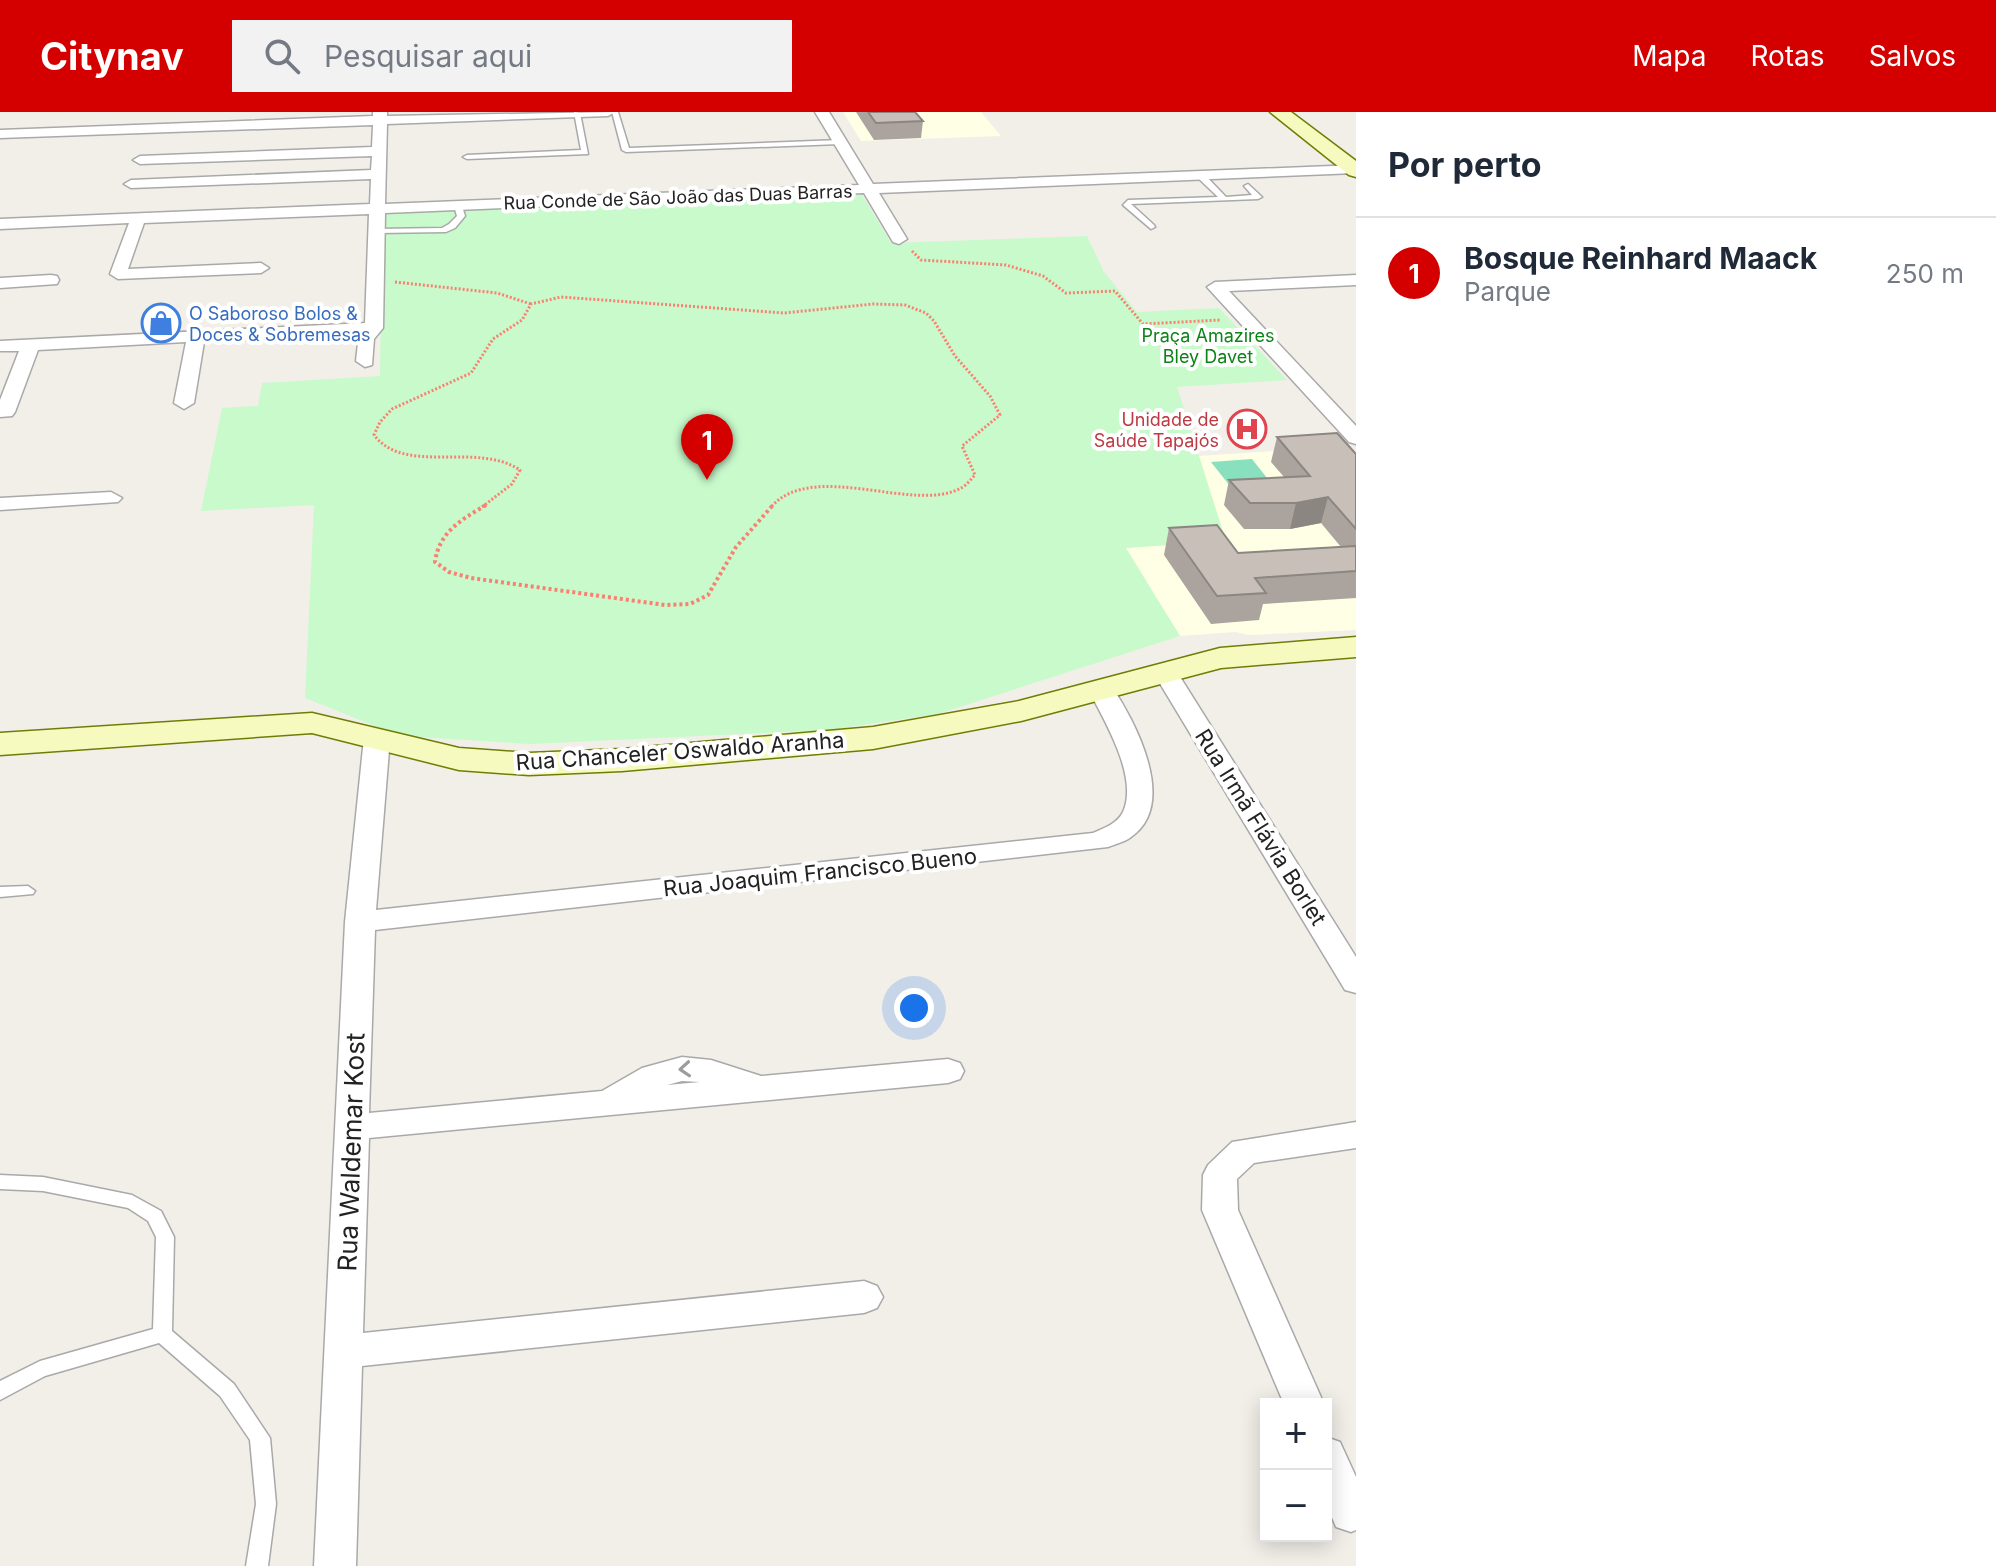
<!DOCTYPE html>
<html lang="pt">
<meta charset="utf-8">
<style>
body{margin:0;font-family:Inter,sans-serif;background:#f2f2f3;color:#1f2937}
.controls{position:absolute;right:24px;bottom:24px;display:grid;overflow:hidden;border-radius:0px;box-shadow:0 4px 20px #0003}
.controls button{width:72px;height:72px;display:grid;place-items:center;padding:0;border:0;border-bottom:2px solid #e0e1e3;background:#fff;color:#1f2937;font:40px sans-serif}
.you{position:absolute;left:914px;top:896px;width:28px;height:28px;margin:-20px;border:6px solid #fff;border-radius:50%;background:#1a73e8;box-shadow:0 0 0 12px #1a73e833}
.badge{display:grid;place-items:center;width:52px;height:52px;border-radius:50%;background:#d40000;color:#fff;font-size:26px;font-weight:700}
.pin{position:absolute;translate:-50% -66px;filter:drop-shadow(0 2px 4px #0008)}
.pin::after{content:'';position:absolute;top:42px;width:28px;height:24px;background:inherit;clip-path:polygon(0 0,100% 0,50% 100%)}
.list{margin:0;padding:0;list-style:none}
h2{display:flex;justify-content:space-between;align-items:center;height:104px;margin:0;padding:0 32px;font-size:34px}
h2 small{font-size:26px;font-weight:400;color:#747a83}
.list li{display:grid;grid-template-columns:52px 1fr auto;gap:24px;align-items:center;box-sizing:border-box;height:112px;padding:0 32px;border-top:2px solid #e0e1e3}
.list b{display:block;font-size:30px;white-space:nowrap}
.list p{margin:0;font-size:26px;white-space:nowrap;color:#747a83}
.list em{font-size:26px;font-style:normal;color:#747a83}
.icon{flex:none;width:44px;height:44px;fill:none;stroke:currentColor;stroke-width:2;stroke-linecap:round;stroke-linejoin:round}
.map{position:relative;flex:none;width:1356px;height:1454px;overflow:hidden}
header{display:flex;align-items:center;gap:48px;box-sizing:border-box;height:112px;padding:0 40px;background:#d40000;color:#fff}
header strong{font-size:38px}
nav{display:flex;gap:44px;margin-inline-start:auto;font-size:28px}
.search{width:560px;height:72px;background:#f2f2f3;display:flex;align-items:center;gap:20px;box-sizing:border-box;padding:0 28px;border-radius:0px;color:#747a83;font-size:30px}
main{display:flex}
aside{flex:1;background:#fff}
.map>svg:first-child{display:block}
</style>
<header>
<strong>Citynav</strong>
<div class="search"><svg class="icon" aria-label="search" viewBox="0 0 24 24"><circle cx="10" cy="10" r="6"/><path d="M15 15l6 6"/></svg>Pesquisar aqui</div>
<nav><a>Mapa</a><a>Rotas</a><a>Salvos</a></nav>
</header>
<main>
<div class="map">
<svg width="1356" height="1454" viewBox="0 0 1356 1454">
<rect width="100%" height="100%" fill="#f2efe9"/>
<path fill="#ffffe5" d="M843,0H981L1001,24L861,29Z
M1334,335L1356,359V518L1249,523L1235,520L1180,524L1125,436L1225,429L1199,344Z"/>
<path fill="#c8facc" d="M861,81L891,131L1087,124L1104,160L1137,200L1219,196L1287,268L1177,275L1226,429L1126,436L1180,524L938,602L829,618L530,632L400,624L305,586L314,393L201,399L222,296L258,294L262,271L380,264L382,99Z"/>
<path fill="#88e0be" d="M1252,347L1283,386L1241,388L1211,350Z"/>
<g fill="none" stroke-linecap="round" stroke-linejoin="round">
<g stroke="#a9a9a9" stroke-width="3">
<path id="lane" d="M574,0L580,1L588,42L467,47L463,45L467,43L581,38Z
M612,0H618L629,36L840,28L844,30L840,32L626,40L622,38Z
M1197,61H1203L1226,85L1252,83L1244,74L1248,72L1262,85L1258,87L1131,92L1154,113L1155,115L1151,117L1123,93L1128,88L1218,85L1197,65Z
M458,92L462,94L465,104L455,116L446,120L377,121L373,119L377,117L442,116L449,112L457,104L454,94Z
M28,774L35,779L33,782L0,785V775Z
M0,1063L43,1065L132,1083L161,1099L174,1125L172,1219L234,1272L270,1326L276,1392L268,1454H246L256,1392L250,1328L220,1284L159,1231L45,1264L0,1288V1269L40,1249L153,1217L156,1125L148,1109L128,1096L43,1079L0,1077Z"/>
</g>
<g stroke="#a9a9a9" stroke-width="3">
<path id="street" d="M373,0H387V4L615,0L608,4L387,12L385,92L859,73L815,0H829L873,72L1356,53V61L879,81L907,127L899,132L893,130L864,81L385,101L383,216L374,227L372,253L365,255L356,249L359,222L204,230L194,291L184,297L174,291L186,230L38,238L15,300L12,304L0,305V288L19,239H0V229L365,211L369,102L144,111L128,157L261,151L269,156L261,161L118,167L110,162L129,111L0,117V107L370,92L371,67L131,76L124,72L131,68L371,58L372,44L140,52L133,48L140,44L372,35L373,13L0,26V18L373,4Z
M51,163L57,164L59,168L57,172L0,176V166Z
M1356,163V173L1229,179L1356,314V332L1349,330L1207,175L1215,170Z
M111,380L122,386L118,390L0,398V386Z
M1165,553L1174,555L1177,560L1356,845V881L1345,878L1153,560L1156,555Z
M1101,569L1110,572C1135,608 1179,692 1131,725C1125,730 1115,732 1108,735L375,818L369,1001L602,979L642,956L682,945L711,948L761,964L948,947L960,951L964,959L960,967L948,971L369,1026L363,1221L864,1169L877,1174L883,1185L877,1196L864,1201L362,1254L356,1454H314L345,810L364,626L368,620H386L390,626L376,798L1093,721C1104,716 1117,712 1123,700C1139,665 1104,608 1088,577L1092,572ZM682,969L700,970L667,973Z
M1356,1010V1036L1254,1051L1237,1067L1238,1098L1324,1292H1284L1202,1098L1203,1063L1208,1053L1232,1030Z
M1326,1325L1340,1330L1356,1365V1418L1351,1420L1336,1415L1326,1391Z"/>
</g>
<g stroke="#707d05" stroke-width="3">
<path id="secondary" d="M1270,0H1291L1356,49V65L1349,63Z
M1356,525V545L1221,556L1021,609L873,637L622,659L529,663L459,658L312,621L0,643V621L312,601L459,636L529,641L622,637L873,615L1019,589L1220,536Z"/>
</g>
<path stroke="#fa8072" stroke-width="3" stroke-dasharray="2 2" stroke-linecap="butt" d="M912,139L921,148L1006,153L1043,164L1066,181L1115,179L1143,212L1220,208
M395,170L497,181L531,192
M482,395L512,372L520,358C476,329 405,364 374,323L380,310L392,297L471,261L493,227L522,208L531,192L561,185L784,201L873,192L905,193L926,201L934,209L955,244L990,284L1000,303L962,334L975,363C971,367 966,374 961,376C914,402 813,347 771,395"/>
<path stroke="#fa8072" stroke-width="4" stroke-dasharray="3 3" stroke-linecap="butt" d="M486,393C461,408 439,420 435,450L449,460L471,466L665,493L690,492L708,483L736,435L773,393"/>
<use href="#lane" fill="#fff" fill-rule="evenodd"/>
<use href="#street" fill="#fff" fill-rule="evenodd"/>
<use href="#secondary" fill="#f7fabf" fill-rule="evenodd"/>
</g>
<path fill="#aba49e" d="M856,0H915L923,9L921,26L874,28Z
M1277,325L1356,342V486L1263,492L1259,508L1211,512L1164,443L1169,416L1238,441L1341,435L1321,411L1290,417H1244L1224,393L1229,368L1284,365L1271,350Z"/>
<path fill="#8b8681" d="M1328,385L1321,411L1290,417L1296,391Z"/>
<path fill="#c7bfb8" stroke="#8b8681" stroke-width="2" d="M868,0H915L923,9L876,11Z
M1337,321L1356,342V417L1328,385L1296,391H1250L1229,368L1310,364L1277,325Z
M1217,413L1238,441L1356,434V459L1255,466L1266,481L1217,484L1169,416Z"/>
<defs><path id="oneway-chevron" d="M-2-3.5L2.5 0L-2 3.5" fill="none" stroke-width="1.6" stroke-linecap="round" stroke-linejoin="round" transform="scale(2)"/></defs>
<use stroke="#9c9c9c" href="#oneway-chevron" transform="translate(685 957) rotate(176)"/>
<defs>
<g id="shop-ring" transform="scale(2)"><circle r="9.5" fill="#fff" stroke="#3f7fe0" stroke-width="1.5"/><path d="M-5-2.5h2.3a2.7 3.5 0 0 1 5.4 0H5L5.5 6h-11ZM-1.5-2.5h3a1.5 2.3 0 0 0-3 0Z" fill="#3f7fe0"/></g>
<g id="hospital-ring" transform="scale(2)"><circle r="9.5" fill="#fff" stroke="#e0444e" stroke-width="1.5"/><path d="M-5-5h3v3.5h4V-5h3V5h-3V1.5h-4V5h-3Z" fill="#e0444e"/></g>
</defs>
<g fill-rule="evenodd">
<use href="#shop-ring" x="161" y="211"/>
<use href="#hospital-ring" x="1247" y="317"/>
</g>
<g text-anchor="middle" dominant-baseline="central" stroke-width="8" stroke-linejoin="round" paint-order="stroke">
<g font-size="18" fill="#222" stroke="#fff">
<text transform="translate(678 85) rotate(-2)">Rua Conde de São João das Duas Barras</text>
</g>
<g font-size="18" fill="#366cbe" stroke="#fff" text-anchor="start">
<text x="189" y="201">O Saboroso Bolos &amp;<tspan x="189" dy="21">Doces &amp; Sobremesas</tspan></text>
</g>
<g font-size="18" fill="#0c8416" stroke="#fff">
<text x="1208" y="223">Praça Amazires<tspan x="1208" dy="21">Bley Davet</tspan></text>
</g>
<g font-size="18" fill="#be3a42" stroke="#fff" text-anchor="end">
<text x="1219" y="307">Unidade de<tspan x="1219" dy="21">Saúde Tapajós</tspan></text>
</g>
<g font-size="22" fill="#222" stroke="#fff">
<text transform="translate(680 639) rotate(-4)">Rua Chanceler Oswaldo Aranha</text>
<text transform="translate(1261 715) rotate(58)">Rua Irmã Flávia Borlet</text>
<text transform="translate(820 760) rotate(-6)">Rua Joaquim Francisco Bueno</text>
</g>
<g font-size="26" fill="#222" stroke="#fff">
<text transform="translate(351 1040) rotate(-88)">Rua Waldemar Kost</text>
</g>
</g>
</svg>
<div class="controls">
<button>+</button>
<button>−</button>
</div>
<div class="you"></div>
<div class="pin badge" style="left:707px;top:368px">1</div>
</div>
<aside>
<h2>Por perto<small></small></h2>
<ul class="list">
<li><span class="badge">1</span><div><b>Bosque Reinhard Maack</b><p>Parque</p></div><em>250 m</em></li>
</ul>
</aside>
</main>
